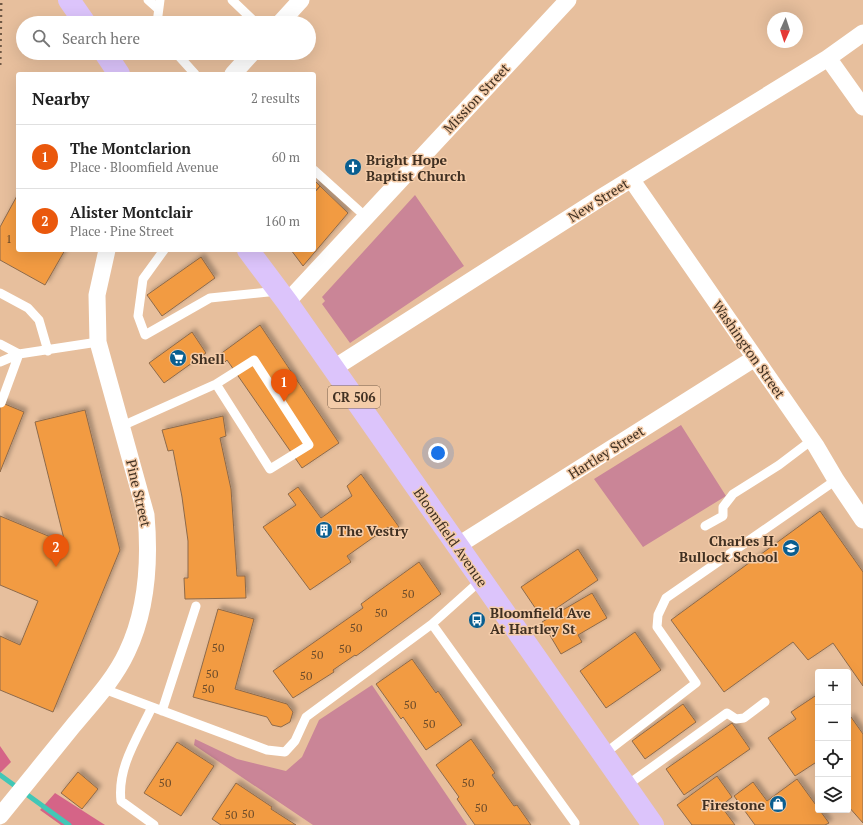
<!DOCTYPE html>
<meta charset="utf-8">
<style>
body{margin:0;font-family:"PT Serif",serif;background:#f2f2f2;color:#222}
.controls{position:absolute;right:12px;bottom:12px;display:grid;overflow:hidden;border-radius:4px;box-shadow:0 4px 16px #0002}
.controls button{width:36px;height:36px;display:grid;place-items:center;padding:0;border:0;border-bottom:1px solid #e0e0e0;background:#fff;color:#222;font:20px sans-serif}
.compass{position:absolute;left:767px;top:12px;width:36px;height:36px;border-radius:50%;background:#fff;box-shadow:0 4px 16px #0002;rotate:183deg}
.you{position:absolute;left:438px;top:453px;width:14px;height:14px;margin:-10px;border:3px solid #fff;border-radius:50%;background:#1a73e8;box-shadow:0 0 0 6px #1a73e833}
.badge{display:grid;place-items:center;width:26px;height:26px;border-radius:50%;background:#ea580c;color:#fff;font-size:13px;font-weight:700}
.pin{position:absolute;translate:-50% -33px;filter:drop-shadow(0 1px 2px #0008)}
.pin::after{content:'';position:absolute;top:21px;width:14px;height:12px;background:inherit;clip-path:polygon(0 0,100% 0,50% 100%)}
.list{margin:0;padding:0;list-style:none}
h2{display:flex;justify-content:space-between;align-items:center;height:52px;margin:0;padding:0 16px;font-size:17px}
h2 small{font-size:13px;font-weight:400;color:#767676}
.list li{display:grid;grid-template-columns:26px 1fr auto;gap:12px;align-items:center;box-sizing:border-box;height:64px;padding:0 16px;border-top:1px solid #e0e0e0}
.list b{display:block;font-size:15px;white-space:nowrap}
.list p{margin:0;font-size:13px;white-space:nowrap;color:#767676}
.list em{font-size:13px;font-style:normal;color:#767676}
.icon{flex:none;width:22px;height:22px;fill:none;stroke:currentColor;stroke-width:2;stroke-linecap:round;stroke-linejoin:round}
.map{position:relative;flex:none;width:863px;height:825px;overflow:hidden}
.search{position:absolute;background:#fff;box-shadow:0 4px 16px #0002;left:16px;top:16px;width:300px;height:44px;display:flex;align-items:center;gap:10px;box-sizing:border-box;padding:0 14px;border-radius:22px;color:#767676;font-size:15px}
.panel{position:absolute;background:#fff;box-shadow:0 4px 16px #0002;left:16px;top:72px;width:300px;height:180px;border-radius:4px}
.map>svg:first-child{display:block}
</style>
<div class="map">
<svg width="863" height="825" viewBox="0 0 863 825">
<defs>
<filter id="shadow"><feDropShadow dx="3.5" dy="-3.5" stdDeviation="2" flood-color="#0004"/></filter>
</defs>
<rect width="100%" height="100%" fill="#e7bf9d"/>
<path fill="#ca8597" d="M415,195L464,266L350,343L322,304L325,301L322,297Z
M681,425L726,496L643,547L594,479Z
M372,685L467,825H313L194,745L195,739L237,759L286,771L302,757L319,720Z"/>
<path fill="#d56487" d="M0,746L11,762L0,773Z
M55,793L105,825H61L40,810Z"/>
<g fill="none" stroke-linecap="round" stroke-linejoin="round">
<path stroke="#42c7b6" stroke-width="5" d="M0,775L69,825"/>
</g>
<path fill="#f29b42" stroke="#8e6a4a" filter="url(#shadow)" d="M314,180L320,186L314,193Z
M320,186L348,213L303,266L291,250H314V193Z
M18,194V250H65L45,285L0,260V227Z
M201,257L215,278L162,316L147,295Z
M260,325L339,443L302,468L227,360L225,362L219,355Z
M192,332L206,353L164,383L149,363Z
M0,402L24,412L0,472Z
M85,410L120,550L53,712L0,690V636L20,645L38,601L0,585V516L65,543L35,422Z
M223,416L226,436L220,438L231,489L237,576H245L246,598L185,599L184,578H188V541L182,497L173,450L168,451L162,430Z
M361,474L399,527L390,533L388,527L347,556L351,562L310,590L263,527L296,505L288,494L298,487L321,518L352,496L347,486Z
M820,511L863,572V686L833,643L808,660L793,642L724,692L671,620Z
M578,549L598,580L542,618L521,587Z
M419,562L441,594L356,656L355,655L333,670L334,672L293,698L273,671L363,608L361,604Z
M592,593L607,618L578,635L582,642L561,654L542,622Z
M218,609L254,619L235,689L287,704L293,712L290,722L281,727L272,725L267,717L193,697Z
M635,632L661,670L606,708L580,671Z
M412,659L436,693L438,691L462,725L426,750L403,717L401,719L376,684Z
M818,694V761L795,776L768,738L796,719L791,712Z
M683,704L696,722L645,759L632,741Z
M851,717L863,734V823L848,806V719Z
M732,723L750,749L684,795L666,769Z
M471,739L495,773L492,775L514,806L517,805L531,825H475L457,799L459,797L436,765Z
M177,742L214,766L181,816L144,793Z
M78,772L98,789L82,809L61,793Z
M717,776L732,797L721,806L735,825H692L677,805Z
M797,779L829,823L825,825H755L734,796L753,782L767,801Z
M236,783L272,807L271,809L296,825H221L212,819Z"/>
<g fill="none" stroke-linecap="round" stroke-linejoin="round">
<path stroke="#fff" stroke-width="9" d="M148,0L157,8
M232,0L256,23
M157,23L160,0
M176,53L195,74
M314,170L366,217
M164,250L143,279L138,316L145,335L210,298L278,291
M0,293L28,308L39,320L48,351
M0,344L19,354
M254,360L309,445L270,469L216,384Z
M0,362L19,354L98,342
M1,403L19,354
M122,426L216,384
M705,526L723,516V507L733,494L779,465L812,440
M432,624L481,580
M104,689L267,750L285,752L295,741L306,717L432,624L575,823
M152,707C138,737 117,767 121,801L154,825
M162,711L196,606
M604,754L696,683L657,627L658,615L666,598L836,480
M626,786L727,713L736,719L744,718L765,702"/>
<path stroke="#fff" stroke-width="17" d="M280,23L301,0
M828,58L863,107
M233,74L252,53
M631,179L816,446L836,480L863,520
M287,302L568,0
M334,368L602,197L828,58L863,33
M457,546L755,358
M0,816C24,786 49,756 73,726C92,703 114,680 127,652C147,610 150,561 146,515L98,342L97,295L107,250"/>
<path stroke="#dcc4fb" stroke-width="22" d="M69,0L85,23
M105,53L119,74
M248,250L287,302L653,825"/>
<path stroke="#705945" stroke-width="3" stroke-dasharray="2 4" stroke-linecap="butt" d="M0,65L1,0"/>
</g>
<defs>
<g id="church-disc" transform="scale(0.9)"><circle r="9.5" fill="#095e90" stroke="#f4cca9"/><path d="M-1.2-6h2.4v3.5h3.3v2.4h-3.3V6h-2.4V-.1h-3.3v-2.4h3.3Z" fill="#fff"/></g>
<g id="supermarket-disc" transform="scale(0.9)"><circle r="9.5" fill="#095e90" stroke="#f4cca9"/><path d="M-6-5.5h2.5l.6 2H6L4.5 2H-2.5L-4.4-4H-6ZM-1.5 3.2a1.3 1.3 0 1 0 .1 0ZM3 3.2a1.3 1.3 0 1 0 .1 0Z" fill="#fff"/></g>
<g id="building-disc" transform="scale(0.9)"><circle r="9.5" fill="#095e90" stroke="#f4cca9"/><path d="M-4-6H4V6H1V3H-1V6H-4ZM-2.5-4.3h1.7v1.8h-1.7ZM.8-4.3h1.7v1.8H.8ZM-2.5-1h1.7V.8h-1.7ZM.8-1h1.7V.8H.8Z" fill="#fff"/></g>
<g id="school-disc" transform="scale(0.9)"><circle r="9.5" fill="#095e90" stroke="#f4cca9"/><path d="M0-5L7-2L0 1L-7-2ZM-4 1L0 2.5L4 1V4Q0 6-4 4Z" fill="#fff"/></g>
<g id="bus-disc" transform="scale(0.9)"><circle r="9.5" fill="#095e90" stroke="#f4cca9"/><path d="M-5-6H5V4H4V6H2V4H-2V6H-4V4H-5ZM-3.5-4V0h7V-4ZM-3.5 1.2v1.5H-2V1.2ZM2 1.2v1.5H3.5V1.2Z" fill="#fff"/></g>
<g id="shop-disc" transform="scale(0.9)"><circle r="9.5" fill="#095e90" stroke="#f4cca9"/><path d="M-5-2.5h2.3a2.7 3.5 0 0 1 5.4 0H5L5.5 6h-11ZM-1.5-2.5h3a1.5 2.3 0 0 0-3 0Z" fill="#fff"/></g>
</defs>
<g fill-rule="evenodd">
<use href="#church-disc" x="353" y="167"/>
<use href="#supermarket-disc" x="178" y="358"/>
<use href="#building-disc" x="324" y="530"/>
<use href="#school-disc" x="791" y="548"/>
<use href="#bus-disc" x="477" y="620"/>
<use href="#shop-disc" x="778" y="804"/>
</g>
<g text-anchor="middle" dominant-baseline="central" stroke-width="3" stroke-linejoin="round" paint-order="stroke">
<g font-size="12" fill="#6c4b2a">
<text x="9" y="238">1</text>
<text x="408" y="593">50</text>
<text x="381" y="612">50</text>
<text x="356" y="627">50</text>
<text x="218" y="647">50</text>
<text x="345" y="648">50</text>
<text x="317" y="654">50</text>
<text x="212" y="673">50</text>
<text x="306" y="675">50</text>
<text x="208" y="688">50</text>
<text x="410" y="704">50</text>
<text x="429" y="723">50</text>
<text x="165" y="782">50</text>
<text x="468" y="782">50</text>
<text x="481" y="807">50</text>
<text x="248" y="813">50</text>
<text x="231" y="814">50</text>
</g>
<rect fill="#f4cca9" stroke="#765f4a" stroke-width="1" x="328" y="386" width="52" height="22" rx="3"/>
<g font-size="13" font-weight="bold" fill="#403022">
<text x="354" y="397">CR 506</text>
</g>
<g font-size="14" fill="#403022" stroke="#f4cca9">
<text transform="translate(476 98) rotate(-47)">Mission Street</text>
<text transform="translate(598 200) rotate(-32)">New Street</text>
<text transform="translate(749 349) rotate(55)">Washington Street</text>
<text transform="translate(606 452) rotate(-32)">Hartley Street</text>
<text transform="translate(139 493) rotate(77)">Pine Street</text>
<text transform="translate(451 537) rotate(55)">Bloomfield Avenue</text>
</g>
<g font-size="14" font-weight="bold" fill="#403022" stroke="#f4cca9" text-anchor="start">
<text x="366" y="159">Bright Hope<tspan x="366" dy="16">Baptist Church</tspan></text>
<text x="191" y="358">Shell</text>
<text x="337" y="530">The Vestry</text>
<text x="778" y="540" text-anchor="end">Charles H.<tspan x="778" dy="16">Bullock School</tspan></text>
<text x="490" y="612">Bloomfield Ave<tspan x="490" dy="16">At Hartley St</tspan></text>
<text x="765" y="804" text-anchor="end">Firestone</text>
</g>
</g>
</svg>
<div class="controls">
<button>+</button>
<button>−</button>
<button><svg class="icon" aria-label="locate" viewBox="0 0 24 24"><circle cx="12" cy="12" r="6"/><path d="M12 2v4M12 18v4M2 12h4M18 12h4"/></svg></button>
<button><svg class="icon" aria-label="layers" viewBox="0 0 24 24"><path d="M12 4l9 5-9 5-9-5zM3 14l9 5 9-5"/></svg></button>
</div>
<svg class="compass" viewBox="-18 -18 36 36"><path d="M0-13l5 13h-10z" fill="#e53935"/><path d="M0 13l5-13h-10z" fill="#767676"/></svg>
<div class="you"></div>
<div class="pin badge" style="left:284px;top:402px">1</div>
<div class="pin badge" style="left:56px;top:567px">2</div>
<div class="search"><svg class="icon" aria-label="search" viewBox="0 0 24 24"><circle cx="10" cy="10" r="6"/><path d="M15 15l6 6"/></svg>Search here</div>
<section class="panel">
<h2>Nearby<small>2 results</small></h2>
<ul class="list">
<li><span class="badge">1</span><div><b>The Montclarion</b><p>Place · Bloomfield Avenue</p></div><em>60 m</em></li>
<li><span class="badge">2</span><div><b>Alister Montclair</b><p>Place · Pine Street</p></div><em>160 m</em></li>
</ul>
</section>
</div>
